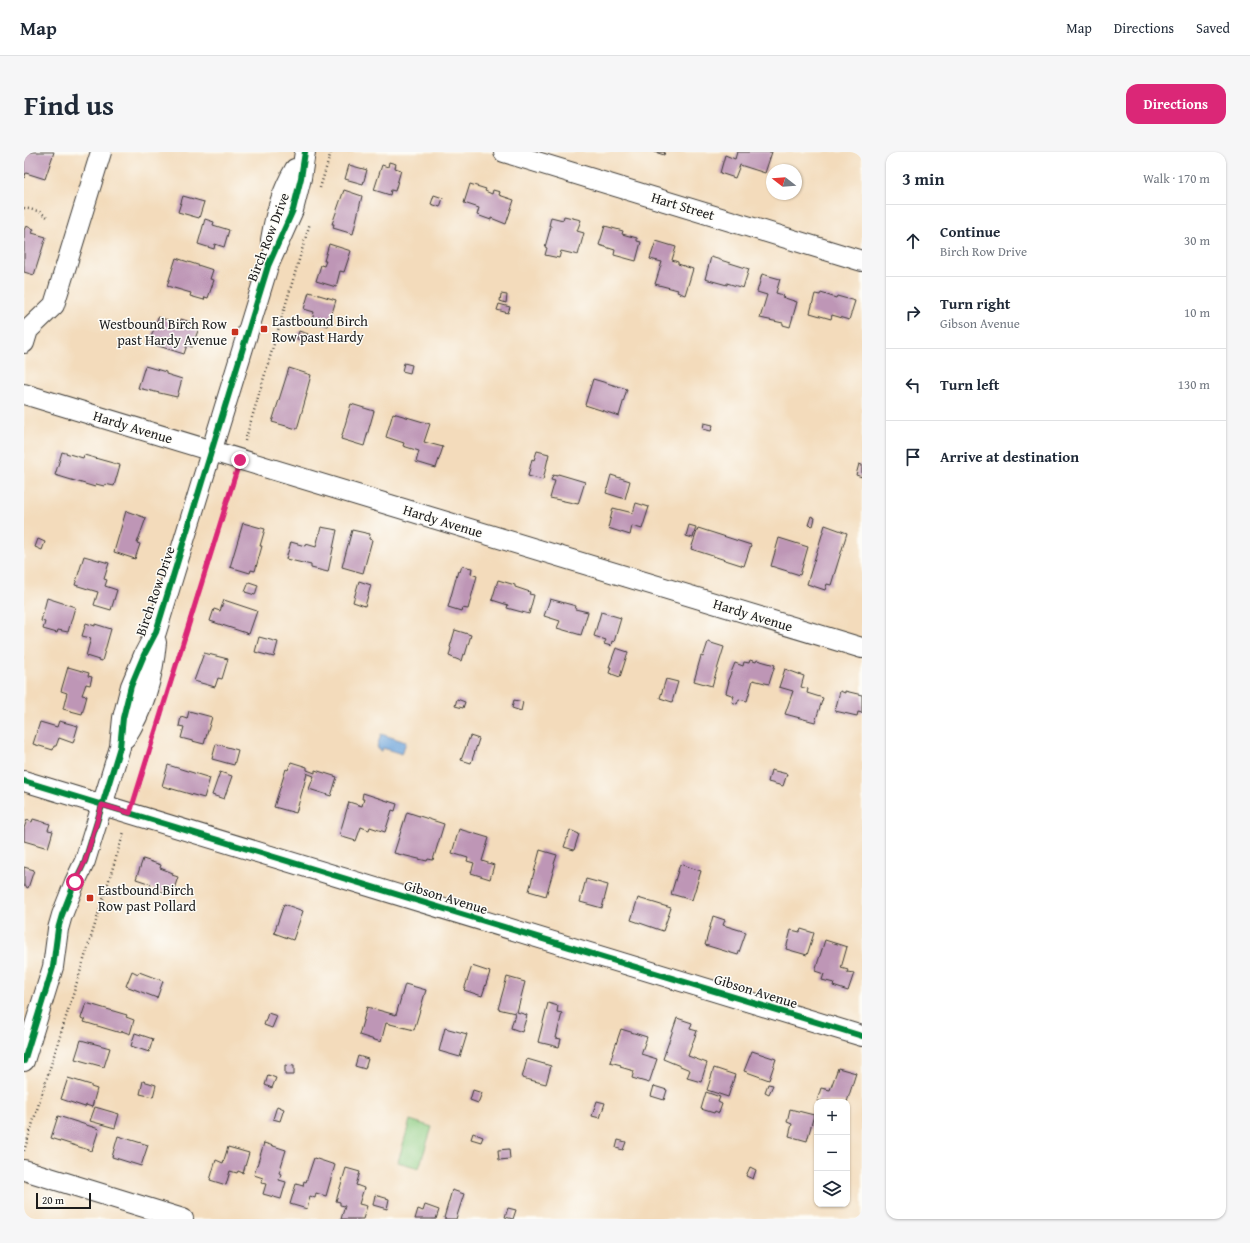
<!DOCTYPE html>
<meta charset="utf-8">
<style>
body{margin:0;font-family:"Gentium Book Plus",serif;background:#f6f6f7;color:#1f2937}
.controls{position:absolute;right:12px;bottom:12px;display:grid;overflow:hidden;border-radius:8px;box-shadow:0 1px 3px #0004}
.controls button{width:36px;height:36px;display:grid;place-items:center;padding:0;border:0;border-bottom:1px solid #e0e1e3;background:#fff;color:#1f2937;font:20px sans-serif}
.compass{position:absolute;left:742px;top:12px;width:36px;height:36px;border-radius:50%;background:#fff;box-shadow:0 1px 3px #0004;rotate:287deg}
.scale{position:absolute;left:12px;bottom:10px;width:55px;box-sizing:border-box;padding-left:4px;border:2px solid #1c1c1c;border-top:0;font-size:11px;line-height:14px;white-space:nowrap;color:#1c1c1c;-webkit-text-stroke:3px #fdfcf7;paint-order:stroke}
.stop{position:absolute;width:12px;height:12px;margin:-9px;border:3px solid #db2777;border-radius:50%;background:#fff}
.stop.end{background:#db2777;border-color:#fff;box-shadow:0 1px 4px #0008}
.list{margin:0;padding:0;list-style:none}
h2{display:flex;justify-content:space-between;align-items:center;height:52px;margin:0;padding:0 16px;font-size:17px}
h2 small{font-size:13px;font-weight:400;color:#747a83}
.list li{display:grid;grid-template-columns:26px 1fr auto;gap:12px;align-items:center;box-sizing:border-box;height:72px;padding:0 16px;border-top:1px solid #e0e1e3}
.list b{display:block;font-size:15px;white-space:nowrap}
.list p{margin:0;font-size:13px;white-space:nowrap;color:#747a83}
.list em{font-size:13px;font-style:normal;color:#747a83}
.icon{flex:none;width:22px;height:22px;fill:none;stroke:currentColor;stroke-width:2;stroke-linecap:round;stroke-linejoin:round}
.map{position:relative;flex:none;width:838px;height:1067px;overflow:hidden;border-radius:12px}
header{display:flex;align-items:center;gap:24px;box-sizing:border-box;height:56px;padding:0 20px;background:#fff;border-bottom:1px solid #e0e1e3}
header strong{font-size:19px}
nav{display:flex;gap:22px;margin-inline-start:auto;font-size:14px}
.intro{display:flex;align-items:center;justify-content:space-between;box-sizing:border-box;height:96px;padding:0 24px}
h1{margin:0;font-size:28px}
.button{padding:10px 18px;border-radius:12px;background:#db2777;color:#fff;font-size:14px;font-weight:700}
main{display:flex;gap:24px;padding:0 24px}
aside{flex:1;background:#fff;border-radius:12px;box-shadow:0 1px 3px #0004}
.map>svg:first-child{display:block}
</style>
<header>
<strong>Map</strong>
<nav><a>Map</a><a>Directions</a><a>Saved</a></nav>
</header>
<div class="intro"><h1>Find us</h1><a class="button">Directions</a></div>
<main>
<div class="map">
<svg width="838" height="1067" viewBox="0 0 838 1067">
<rect width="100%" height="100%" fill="#fdfcf7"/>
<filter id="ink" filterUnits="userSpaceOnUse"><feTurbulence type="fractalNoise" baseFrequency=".025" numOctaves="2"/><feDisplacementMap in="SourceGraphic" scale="8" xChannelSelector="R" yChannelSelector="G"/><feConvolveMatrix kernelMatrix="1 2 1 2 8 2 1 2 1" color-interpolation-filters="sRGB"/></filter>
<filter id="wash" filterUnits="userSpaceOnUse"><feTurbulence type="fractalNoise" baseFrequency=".012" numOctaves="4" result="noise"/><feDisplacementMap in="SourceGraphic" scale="16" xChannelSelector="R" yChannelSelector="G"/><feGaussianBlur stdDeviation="0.9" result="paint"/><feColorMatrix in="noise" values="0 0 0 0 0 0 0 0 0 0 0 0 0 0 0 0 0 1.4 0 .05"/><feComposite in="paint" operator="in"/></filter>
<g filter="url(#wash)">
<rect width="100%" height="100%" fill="#f3dbbb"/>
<path fill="#8ecc82" stroke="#55744f" d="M386,968L408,975L395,1016L374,1010Z"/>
<path fill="#6ba2d9" stroke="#445f7a" d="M357,582L382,590L378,602L359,596L358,599L354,597V595H353Z"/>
<g id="blocks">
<path fill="#be96b6" d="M0,0H30L21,27L2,21L0,26Z
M631,0H641L640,3Z
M713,0H748L741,21L716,13L711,26L696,21L701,3L711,7Z
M365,10L372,12L371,16L377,18L371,39L367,38L366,43L350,38L358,13L364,15Z
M325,13L343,18L339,32L321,27Z
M446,32L462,37L461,39L468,42L469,38L476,40L475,43L490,48L482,72L467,66V68L453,63L455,56L440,51Z
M320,38L338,44L329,82L309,76L310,72H308Z
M410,43L419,46L416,55L407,52Z
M159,44L180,50L175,66L154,60Z
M540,64L557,68L553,79L560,81L554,103L537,99L535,106L521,103L523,96L521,95L527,74H525L527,65L539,68Z
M181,67L190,70L189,73L205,78L200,95L191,92L190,97L174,92Z
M2,74L10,77L8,81L22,85L10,123L0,120V78Z
M581,74L599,79L598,82L613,86V89L617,90L612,109L590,103L591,98L575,93Z
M632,89L652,95L648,108L654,110V112L669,117L661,143L653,140L654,138L631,132L638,110L626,107Z
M305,92L327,99L320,120L316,119L312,135L292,129L297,113L300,114L302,109H300Z
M687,105L725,117L719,136L703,131V133L681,127Z
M152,106L189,118L186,127L190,128L184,146L181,145L180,148L166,144L167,141L143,134Z
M738,122L756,127L752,141L759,143L758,145L773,150L766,175L759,173V171L736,166L743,143L733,140Z
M285,140L312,148L304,174L288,169L290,160L280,157Z
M797,141L812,146L813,144L831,149L825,168L808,163L807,167L786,161L791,142L796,143Z
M477,142L483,143L482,151L476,149Z
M475,152L486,155L484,161L473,158Z
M134,165L156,172L157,167L172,172L171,175L175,176L168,195L163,193L160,202L125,191Z
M275,179L284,182L281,190L273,187Z
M380,211L388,213L386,221L378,219Z
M121,214L142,220V222L158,227L153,245L114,236Z
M265,216L287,223L282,242H283L273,277L248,270Z
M569,227L603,237L595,264L561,253Z
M327,252L350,259L340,294L317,287Z
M369,261L406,272L400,290L419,295L412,316L392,310L395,299L379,294L380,291L362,285Z
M680,271L689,273L687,279L679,277Z
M513,299L525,302L519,328L504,324L508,307L510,308Z
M38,300L59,306L60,303L96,313L90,334L81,332L80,334L72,332L71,335L31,323Z
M835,312L838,313V325L832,323Z
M534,322L561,330L554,352L526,346L531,329L527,328L529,323L533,324Z
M587,323L606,329L601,347L582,341Z
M612,351L625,355L618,377L608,374L606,383L584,376L589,356L609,361Z
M102,359L122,366L113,391L116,392L111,407L90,400Z
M787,364L791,366L789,374L784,373Z
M219,371L241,377L236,394H238L231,419L227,418L226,421L206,415Z
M665,373L672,375L669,386L662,384Z
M801,373L823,381L807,433L803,432L801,438L783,432Z
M297,375L313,378L304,420L287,416V413L262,407L267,390L281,394L282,392L292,395Z
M674,376L727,393L720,414L667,397Z
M328,378L346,382L345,387L348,388L339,421L318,415Z
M755,386L784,395L776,423L747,414Z
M14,387L21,390L18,398L11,395Z
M60,404L85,411L80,427L83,428L81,434L93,438L87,458L70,453L74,440L51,433Z
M438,414L448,416L447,422L453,424L444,457L438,456L437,459L424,455L434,419L436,420Z
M474,428L491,433V435L506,440L505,442L510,443L505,462L483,456L484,453L468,448Z
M335,429L347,433L341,454L329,450Z
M225,430L234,433L231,443L221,440Z
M23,446L51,455L44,480L34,478L33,481L19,477L21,470L17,469Z
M526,447L552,454L551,457L564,460L557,483L533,476L536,469L520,464Z
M200,448L233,459L225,482L186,469L190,457L196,459Z
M577,460L597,466L590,490L588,489L587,494L580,492L582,488L570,484Z
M62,471L71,474V472L87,477L78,509L62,504L67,486L58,484Z
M431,478L447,483L441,503L439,502L437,509L425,504L427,496L426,495Z
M235,485L254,490L250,505L231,500Z
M684,490L700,495L688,534L670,529L677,504L679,505Z
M592,496L604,500L596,525L585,521L587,515H585Z
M180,501L204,507L198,527L194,526L191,535L170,529Z
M726,508L732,510L733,508L751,513L745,532L729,528L723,549L715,547L713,552L708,550L710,544L702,541L705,529L704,528L711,511L719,514L720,510L725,511Z
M44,515L65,521L64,524L68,525L66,533L62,532L58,543L63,544L58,562L39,557L43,541L37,539Z
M761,517L780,524L777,535L784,537L783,541L799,546L791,570L761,562L769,539L755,535Z
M642,527L654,530L648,550L636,546Z
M816,539L821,541V539L838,543V561L834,560L833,564L811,559Z
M433,547L441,550L439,556L431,554Z
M490,548L499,550L497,559L488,556Z
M165,559L188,565L180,592L157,586L160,575L155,574L157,565L163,567Z
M35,569L54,574L49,591L35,586L32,594H30L29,598L9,592L16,570L33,575Z
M446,584L455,587L447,611L437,608Z
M192,592L214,598L210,613L188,607Z
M267,610L283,615V618L291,621V618L313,625L307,644L285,637L290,624L282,621L283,622L272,661L250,655L262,617L264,618Z
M144,613L186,626L180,646L138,634Z
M747,618L763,622L759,634L744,630Z
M196,620L208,624L200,647L188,643Z
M339,641L373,652L371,659L368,658L361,680L346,675L345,678L337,675L332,689L315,684L325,650L338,654L340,647H338Z
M383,660L420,672L409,708L404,707L403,709L370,701Z
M9,667L26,672L24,678L29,679L24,696L0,689V676L3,668L8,670Z
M435,677L465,686L458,709L470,713L466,727L447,721L450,711L443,709L444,706L428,701Z
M546,678L555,682L550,698L540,695Z
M516,698L533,703L530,712L531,713L522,744L505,739Z
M119,707L137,713L136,716L149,721L148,723L154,725L148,743L126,736L127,732L112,727Z
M656,712L677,719L668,748L647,742Z
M0,715L10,718L4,736L0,734Z
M562,727L584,733L578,756L556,750Z
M614,746L647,756L639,779L607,768Z
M260,752L279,759L269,788L250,781Z
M689,764L701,768L699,773L722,780L714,803L681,793Z
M777,777L790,781L783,803L762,797L767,778L776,780Z
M801,788L823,795L817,816L824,818L823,820L830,821L824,839L809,834L810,831L798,828L800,822L791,819Z
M448,814L466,820L458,844L440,838Z
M108,819L114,822L115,820L139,829L133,846L102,834Z
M483,825L501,830L493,860L503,863L498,880L487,876L491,861L474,857Z
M381,832L402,838L390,878L362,871L357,890L335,883L343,855L372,863Z
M62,851L103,863L102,865L110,868L106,882L98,879L97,881L60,870L61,868L57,866Z
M524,851L534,854L533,860L538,861L532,886L537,887L535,895L514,890Z
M244,861L253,864L248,876L240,873Z
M653,866L668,871L666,877L673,879L664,904L683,911L677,930L663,926L666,918L639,907Z
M421,876L443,882L436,905L415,899Z
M597,877L623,885L617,902L633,907L625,931L608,926L610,919L596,915L597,913L586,910Z
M111,881L129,887L125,900L107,894Z
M57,888L86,896L80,915L51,907Z
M728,899L752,907L745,928L720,919Z
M334,904L344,907L341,917L331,914Z
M503,907L527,914L522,932L498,926Z
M261,913L270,914V923H261Z
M690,916L711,923L704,945L683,938Z
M814,916L832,921L823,950L793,949L797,936L806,938Z
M244,923L252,926L248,936L241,933Z
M44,926L67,933V935L73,937L68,955L62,953L61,955L37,947Z
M119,929L132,933L129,945L116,942Z
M744,932L749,933L745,942L741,940Z
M630,934L643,938L640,948L627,944Z
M449,938L458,941L454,951L446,948Z
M682,940L696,945L694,950L698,952L695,961L691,959L690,961L677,957Z
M573,949L581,951L576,966L568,964Z
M253,954L260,957L256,969L249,967Z
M71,955L95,962L91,976L66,969Z
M766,957L790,963L783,989L765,984L768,972L763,970Z
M34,964L75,977L68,999L27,986Z
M449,981L459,985L457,990L447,987Z
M94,984L124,993L117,1014L88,1005Z
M594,988L602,990L599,998L592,996Z
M240,991L262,998L255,1021L257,1022L255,1028L262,1030L257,1047L239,1042L242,1032L237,1031L239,1026L230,1023Z
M204,995L225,1001L219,1021L214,1019L213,1021L206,1019L202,1033L186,1028L192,1008L199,1011Z
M485,997L486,1007L475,1008L474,998Z
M290,1006L311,1013L302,1044L292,1041L291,1046L286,1044L283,1057L266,1052L272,1032L279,1034L280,1029L282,1030Z
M726,1015L732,1018L729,1027L722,1024Z
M322,1016L336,1020L332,1033L340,1036L335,1052L343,1054L339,1067H317L321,1054L316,1053V1050L312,1049Z
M428,1038L440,1042L432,1067H422L420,1066Z
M351,1043L365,1047L363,1057L349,1053Z
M401,1053L415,1058L412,1067H391L394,1057L399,1059Z
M484,1056L492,1058L489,1067L481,1065Z"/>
</g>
</g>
<g filter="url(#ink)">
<use href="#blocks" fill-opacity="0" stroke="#3c3934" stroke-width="1"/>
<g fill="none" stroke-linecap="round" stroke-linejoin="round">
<g stroke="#3c3934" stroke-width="22">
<path id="minor" d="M480,0L838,109
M247,88C251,63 258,39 271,17
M0,191L4,178L30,153L77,0
M0,242L838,496
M101,586C120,557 129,525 132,490
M0,629L838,884
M0,909L29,815L34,777L38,763L51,730L61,709L96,595L99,566L107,534L120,503L132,480L244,114L269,58L277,26L281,0
M0,1018L159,1067"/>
</g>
<path stroke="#3c3934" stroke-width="2.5" stroke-dasharray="1 3" stroke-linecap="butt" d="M296,36L307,0
M0,56L14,59L25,66
M221,289L286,71
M146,532L211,325
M112,643L138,560
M0,999L100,680"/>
<use href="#minor" stroke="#fff" stroke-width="20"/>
<g stroke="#fdfcf7" stroke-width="8">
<path id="cycleway" d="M0,629L838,884
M0,909L29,815L34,777L38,763L51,730L61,709L96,595L99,566L107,534L120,503L132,480L244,114L269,58L277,26L281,0"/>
</g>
<use href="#cycleway" stroke="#00873e" stroke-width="6"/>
</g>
</g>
<g fill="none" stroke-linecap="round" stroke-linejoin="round" filter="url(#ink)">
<path stroke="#db2777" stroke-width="5" d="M51,730L61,709L78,653L106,661L216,308"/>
</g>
<g fill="#c8321e" stroke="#fdfcf7" stroke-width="1.5">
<rect x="236" y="173" width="8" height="8" rx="2"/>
<rect x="207" y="176" width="8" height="8" rx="2"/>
<rect x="62" y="742" width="8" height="8" rx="2"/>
</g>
<g text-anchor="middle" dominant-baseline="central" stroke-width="3" stroke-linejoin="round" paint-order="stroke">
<g font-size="14" fill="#1c1c1c" stroke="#fdfcf7">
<text transform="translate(659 54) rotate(17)">Hart Street</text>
<text transform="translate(244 85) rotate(-69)">Birch Row Drive</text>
<text transform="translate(109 275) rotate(17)">Hardy Avenue</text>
<text transform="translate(419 369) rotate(17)">Hardy Avenue</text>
<text transform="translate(131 439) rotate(-71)">Birch Row Drive</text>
<text transform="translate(729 463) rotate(17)">Hardy Avenue</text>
<text transform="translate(422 745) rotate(17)">Gibson Avenue</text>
<text transform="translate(732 839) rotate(17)">Gibson Avenue</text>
</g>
<g font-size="14" fill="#1c1c1c" stroke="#fdfcf7" text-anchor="start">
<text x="248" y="169">Eastbound Birch<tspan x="248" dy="16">Row past Hardy</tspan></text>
<text x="203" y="172" text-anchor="end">Westbound Birch Row<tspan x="203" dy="16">past Hardy Avenue</tspan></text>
<text x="74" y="738">Eastbound Birch<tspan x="74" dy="16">Row past Pollard</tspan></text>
</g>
</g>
</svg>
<div class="controls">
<button>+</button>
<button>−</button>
<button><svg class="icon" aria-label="layers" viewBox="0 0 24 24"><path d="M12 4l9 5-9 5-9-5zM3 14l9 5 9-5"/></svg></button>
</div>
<svg class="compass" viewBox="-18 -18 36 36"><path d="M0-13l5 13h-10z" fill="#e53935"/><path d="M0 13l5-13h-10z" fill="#747a83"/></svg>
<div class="scale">20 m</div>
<div class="stop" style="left:51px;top:730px"></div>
<div class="stop end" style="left:216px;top:308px"></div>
</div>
<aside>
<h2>3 min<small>Walk · 170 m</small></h2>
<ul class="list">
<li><svg class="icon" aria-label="ahead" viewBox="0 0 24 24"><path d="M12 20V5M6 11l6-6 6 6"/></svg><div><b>Continue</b><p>Birch Row Drive</p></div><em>30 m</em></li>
<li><svg class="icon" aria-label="right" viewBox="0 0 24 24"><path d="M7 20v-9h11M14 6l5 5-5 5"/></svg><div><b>Turn right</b><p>Gibson Avenue</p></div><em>10 m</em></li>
<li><svg class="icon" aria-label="left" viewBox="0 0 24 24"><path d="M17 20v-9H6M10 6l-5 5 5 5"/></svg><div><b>Turn left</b></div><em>130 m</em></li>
<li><svg class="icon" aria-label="arrive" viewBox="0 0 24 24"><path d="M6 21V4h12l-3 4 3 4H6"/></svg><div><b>Arrive at destination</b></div></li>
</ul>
</aside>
</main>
